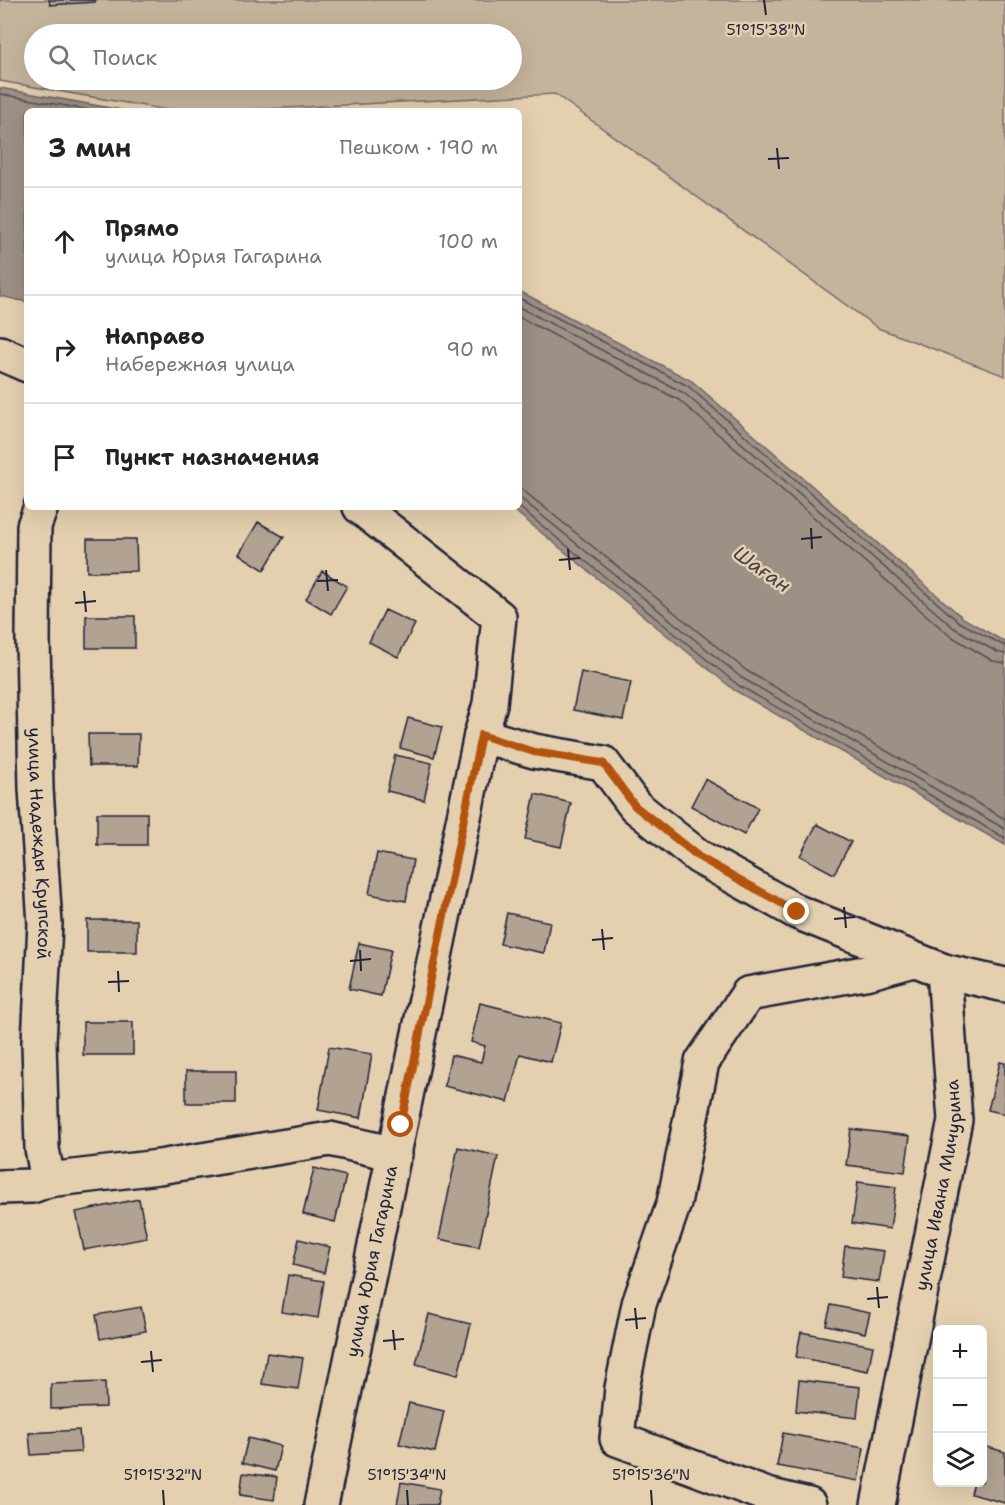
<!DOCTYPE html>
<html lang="ru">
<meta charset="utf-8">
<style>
body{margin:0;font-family:"Shantell Sans",sans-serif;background:#f2f2f2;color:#222}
.controls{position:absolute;right:18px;bottom:18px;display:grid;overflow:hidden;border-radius:9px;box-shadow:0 6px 24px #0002}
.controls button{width:54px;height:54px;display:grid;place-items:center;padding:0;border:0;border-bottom:2px solid #e0e0e0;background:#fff;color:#222;font:30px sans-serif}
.stop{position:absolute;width:18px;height:18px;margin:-14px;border:4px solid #b45309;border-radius:50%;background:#fff}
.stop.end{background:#b45309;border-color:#fff;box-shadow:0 2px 6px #0008}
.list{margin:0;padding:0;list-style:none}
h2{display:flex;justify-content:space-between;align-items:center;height:78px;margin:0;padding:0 24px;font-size:26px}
h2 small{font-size:20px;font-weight:400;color:#767676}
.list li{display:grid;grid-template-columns:39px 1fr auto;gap:18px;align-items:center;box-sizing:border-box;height:108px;padding:0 24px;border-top:2px solid #e0e0e0}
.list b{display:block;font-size:22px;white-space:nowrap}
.list p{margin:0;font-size:20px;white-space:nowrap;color:#767676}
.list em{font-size:20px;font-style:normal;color:#767676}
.icon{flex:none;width:33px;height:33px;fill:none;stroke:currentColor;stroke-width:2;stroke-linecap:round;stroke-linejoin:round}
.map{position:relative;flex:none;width:1005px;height:1505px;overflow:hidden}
.search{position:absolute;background:#fff;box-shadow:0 6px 24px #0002;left:24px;top:24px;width:498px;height:66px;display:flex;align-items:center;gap:15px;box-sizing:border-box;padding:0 21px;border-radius:33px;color:#767676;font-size:22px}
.panel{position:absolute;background:#fff;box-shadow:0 6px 24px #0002;left:24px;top:108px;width:498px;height:402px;border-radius:9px}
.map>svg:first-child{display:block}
</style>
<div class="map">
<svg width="1005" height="1505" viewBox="0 0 1005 1505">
<rect width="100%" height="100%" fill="#e4d0af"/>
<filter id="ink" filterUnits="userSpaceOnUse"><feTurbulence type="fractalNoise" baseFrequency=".0167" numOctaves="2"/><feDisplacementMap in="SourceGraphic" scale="12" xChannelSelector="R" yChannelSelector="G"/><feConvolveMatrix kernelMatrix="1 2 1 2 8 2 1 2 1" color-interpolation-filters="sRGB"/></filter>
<g filter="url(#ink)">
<path fill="#c5b49c" stroke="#746b6c" stroke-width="1.5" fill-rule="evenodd" d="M0,0H1005V376L878,328L555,94L226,111H173L0,81ZM34,34H512V80H34Z"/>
<path fill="#9d9084" stroke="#6c6467" stroke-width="1.5" d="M0,88L127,111H27V302L0,296Z
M519,291L692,381L963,618L1005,642V845L734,690L510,507H519Z"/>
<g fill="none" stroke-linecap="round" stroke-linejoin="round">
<path stroke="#534e58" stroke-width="1.5" d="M0,94L94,111
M519,298L688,386L959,622L1005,646
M519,307L684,393L954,628L997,652L1005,654
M519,317L679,400L949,635L993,661L1005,663
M519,487L747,671L1005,819
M519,497L742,678L1005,829
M519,507L738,685L1005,838"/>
</g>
<path fill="#b1a291" stroke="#22223b" stroke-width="1.5" d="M49,0H95V2L50,5Z
M258,522L284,537L264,570L239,554Z
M87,539H136L137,571L87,572Z
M322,571L347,586L331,614L306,599Z
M385,610L415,624L398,657L369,642Z
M86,616H135V648H86Z
M581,672L631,682L623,720L573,710Z
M408,718L442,727L434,757L400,748Z
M88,734H139L138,766H89Z
M395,755L432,763L424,800L387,791Z
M705,779L758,808L744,835L691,806Z
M535,794L571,803L561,847L525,839Z
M97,813H147V845H97Z
M817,824L851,842L834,874L800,856Z
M377,853L413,860L406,901L369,894Z
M507,913L550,922L544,953L500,944Z
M87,920H137V952H87Z
M359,943L391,950L381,996L349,989Z
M480,1003L561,1023L551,1062L520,1054L508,1102L444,1086L451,1055L481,1062L485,1046L471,1042Z
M83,1022H133V1055H83Z
M329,1047L372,1054L361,1118L318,1110Z
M1000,1062L1005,1063V1114L988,1110Z
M186,1071H236V1103H186Z
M851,1129L910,1136L905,1172L846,1165Z
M458,1147L498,1156L479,1247L439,1239Z
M314,1168L346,1176L335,1222L303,1214Z
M858,1182L896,1187L890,1229L852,1223Z
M139,1199L147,1238L84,1250L76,1212Z
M299,1239L330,1247L324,1273L293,1265Z
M845,1246L884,1251L879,1282L841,1277Z
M288,1275L324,1281L318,1318L282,1312Z
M831,1305L870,1313L865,1333L826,1325Z
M141,1307L146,1331L100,1339L96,1315Z
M429,1314L471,1324L458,1375L416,1364Z
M801,1332L873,1346L868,1371L796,1357Z
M267,1353L303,1358L298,1389L262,1384Z
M799,1380L860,1387L857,1418L796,1411Z
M105,1382L106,1407L51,1409V1384Z
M409,1403L444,1411L435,1452L399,1444Z
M79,1430L81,1452L31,1455L29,1433Z
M783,1433L864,1448L858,1481L777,1466Z
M248,1438L281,1446L275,1471L242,1463Z
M984,1446L1005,1452V1503L971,1494L974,1482H982Z
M243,1473L277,1477L274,1500L240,1495Z
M401,1482L440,1489L437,1505H397Z"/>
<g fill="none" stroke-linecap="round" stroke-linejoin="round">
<g stroke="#22223b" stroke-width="38">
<g id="minor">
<path d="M0,353L27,365"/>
<path id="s1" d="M41,507L34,526L33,639L36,789L45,924L39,1042L42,1149L48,1180"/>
<path d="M360,507L499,617L490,704L481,735L534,751L603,763L635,806L699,857L797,912L944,971L1005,985"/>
<path d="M0,1187L32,1186L48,1180L159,1167L330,1139L395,1154"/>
<path id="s2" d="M321,1505L481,735"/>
<path d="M809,1505L767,1495L617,1439L622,1388L639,1304L674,1203L702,1062L748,994L870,972L914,960"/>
<path id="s3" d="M878,1505L955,1120L944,971"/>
</g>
</g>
<use href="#minor" stroke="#e4d0af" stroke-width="33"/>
</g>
</g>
<g fill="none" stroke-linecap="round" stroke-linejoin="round" filter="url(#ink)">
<path stroke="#b45309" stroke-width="8" d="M401,1125L481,735L534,752L603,763L635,806L699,857L797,912"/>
</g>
<path fill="none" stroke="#22223b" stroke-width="2" d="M764,0L766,15M777,148L779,169M768,159L789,158M811,528L812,549M801,539L822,537M568,549L570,570M559,560L580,558M326,570L328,591M317,581L338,580M84,591L86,612M75,603L96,601M844,907L846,928M834,919L855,917M602,929L604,950M592,940L613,938M360,950L361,971M350,961L371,959M118,971L119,992M108,982L129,981M877,1287L879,1308M867,1299L888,1297M635,1308L637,1329M625,1320L646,1318M393,1330L395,1350M383,1341L404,1339M151,1351L153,1372M141,1362L162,1360M163,1490L164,1505M407,1490L408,1505M651,1490L652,1505"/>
<g text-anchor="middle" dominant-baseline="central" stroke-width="5" stroke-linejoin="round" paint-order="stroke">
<g font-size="18" fill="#22223b" stroke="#e4d0af">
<text stroke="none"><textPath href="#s1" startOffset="338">улица Надежды Крупской</textPath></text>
<text stroke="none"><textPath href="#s3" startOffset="326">улица Ивана Мичурина</textPath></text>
<text stroke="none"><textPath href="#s2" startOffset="249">улица Юрия Гагарина</textPath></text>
</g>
<g font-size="20" font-style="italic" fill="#413e4d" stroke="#e4d0af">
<text transform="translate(762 569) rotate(35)">Шаған</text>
</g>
</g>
<g font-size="15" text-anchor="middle" fill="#22223b" stroke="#e4d0af" stroke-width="5" stroke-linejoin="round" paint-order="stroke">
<text x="766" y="35">51°15'38"N</text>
<text x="163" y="1480">51°15'32"N</text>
<text x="407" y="1480">51°15'34"N</text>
<text x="651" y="1480">51°15'36"N</text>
</g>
</svg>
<div class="controls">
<button>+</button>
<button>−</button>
<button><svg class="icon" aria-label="layers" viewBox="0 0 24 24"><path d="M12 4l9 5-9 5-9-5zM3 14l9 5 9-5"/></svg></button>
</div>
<div class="stop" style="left:401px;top:1125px"></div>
<div class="stop end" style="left:797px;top:912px"></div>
<div class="search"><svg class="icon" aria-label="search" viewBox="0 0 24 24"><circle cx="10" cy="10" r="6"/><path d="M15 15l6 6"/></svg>Поиск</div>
<section class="panel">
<h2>3 мин<small>Пешком · 190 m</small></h2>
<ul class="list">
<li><svg class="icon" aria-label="ahead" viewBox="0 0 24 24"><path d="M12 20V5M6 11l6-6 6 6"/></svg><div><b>Прямо</b><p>улица Юрия Гагарина</p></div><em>100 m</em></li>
<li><svg class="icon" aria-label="right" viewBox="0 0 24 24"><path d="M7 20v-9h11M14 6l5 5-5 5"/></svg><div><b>Направо</b><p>Набережная улица</p></div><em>90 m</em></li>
<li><svg class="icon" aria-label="arrive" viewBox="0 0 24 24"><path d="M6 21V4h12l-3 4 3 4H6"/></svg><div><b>Пункт назначения</b></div></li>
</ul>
</section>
</div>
